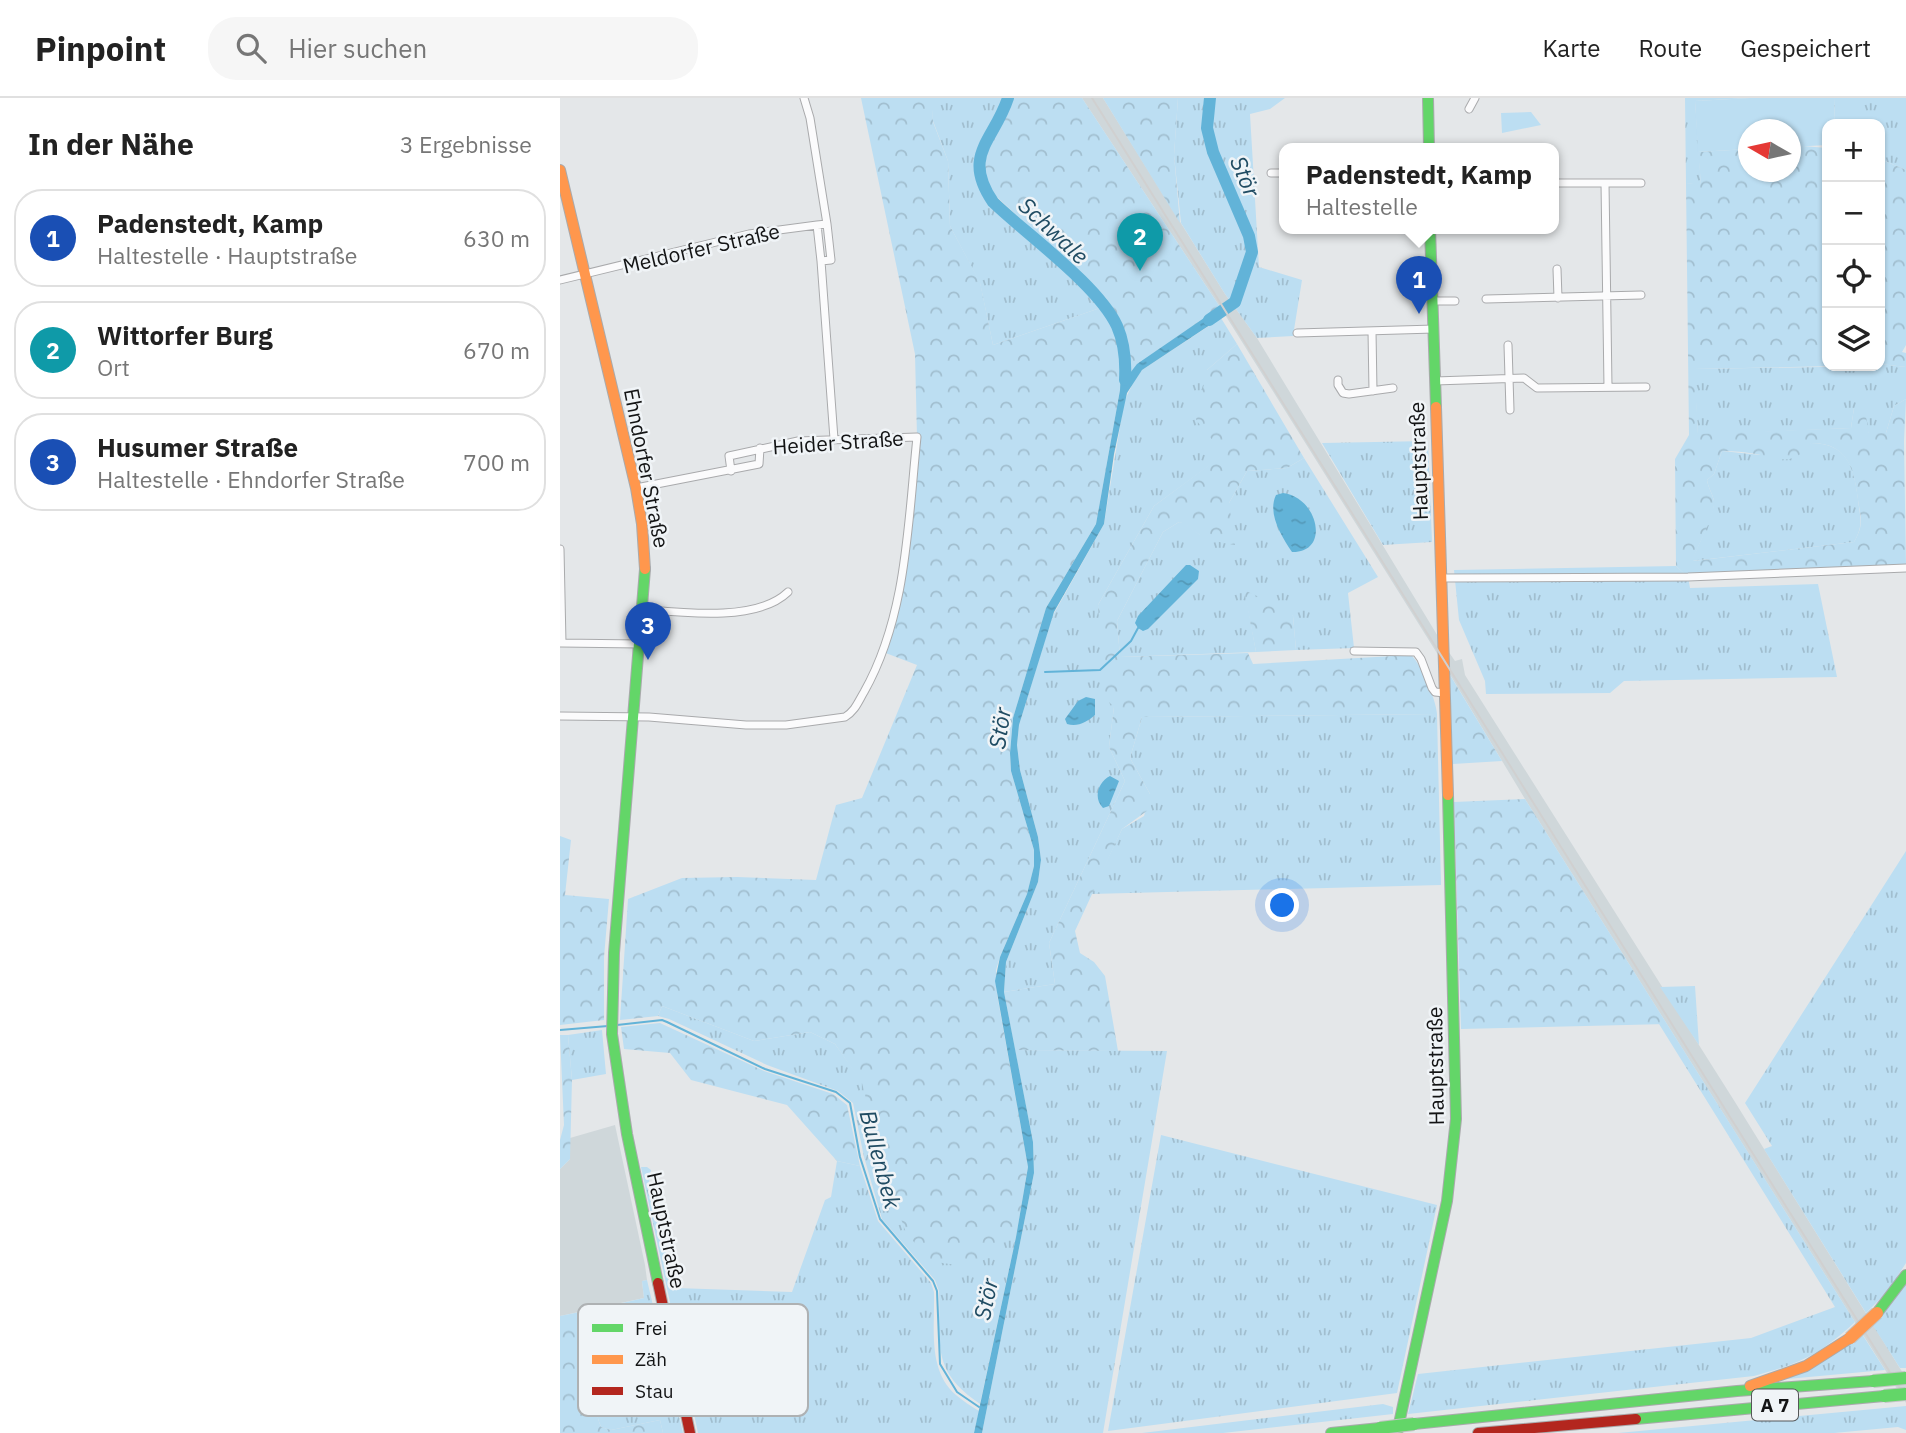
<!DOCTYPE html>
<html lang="de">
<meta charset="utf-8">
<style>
body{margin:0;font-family:"IBM Plex Sans",sans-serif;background:#f6f6f6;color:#222}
.controls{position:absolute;right:21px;top:21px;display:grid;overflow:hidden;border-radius:14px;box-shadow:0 2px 5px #0004}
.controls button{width:63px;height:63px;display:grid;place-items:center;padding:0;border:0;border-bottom:2px solid #e0e0e0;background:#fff;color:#222;font:35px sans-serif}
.compass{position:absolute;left:1178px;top:21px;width:63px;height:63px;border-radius:50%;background:#fff;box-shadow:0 2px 5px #0004;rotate:279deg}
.you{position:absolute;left:723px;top:808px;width:24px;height:24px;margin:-18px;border:5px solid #fff;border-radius:50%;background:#1a73e8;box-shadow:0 0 0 10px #1a73e833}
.badge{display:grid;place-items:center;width:46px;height:46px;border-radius:50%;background:#5c5e5f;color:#fff;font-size:23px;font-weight:700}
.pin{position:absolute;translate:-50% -58px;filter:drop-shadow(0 2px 4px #0008)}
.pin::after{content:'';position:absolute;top:37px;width:24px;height:21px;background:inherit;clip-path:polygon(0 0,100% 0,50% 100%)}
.popup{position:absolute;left:719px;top:45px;width:280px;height:91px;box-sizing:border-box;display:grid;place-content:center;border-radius:14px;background:#fff;filter:drop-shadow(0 2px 5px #0005);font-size:23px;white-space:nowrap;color:#767676}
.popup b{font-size:26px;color:#222}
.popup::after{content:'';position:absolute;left:50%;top:100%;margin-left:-14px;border:14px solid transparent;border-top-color:#fff}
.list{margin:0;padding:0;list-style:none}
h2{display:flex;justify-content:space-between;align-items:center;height:91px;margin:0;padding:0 28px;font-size:30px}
h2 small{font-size:23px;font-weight:400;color:#767676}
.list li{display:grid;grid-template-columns:46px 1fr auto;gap:21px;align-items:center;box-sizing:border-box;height:98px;margin:0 14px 14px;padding:0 14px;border:2px solid #e0e0e0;border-radius:28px}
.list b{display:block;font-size:26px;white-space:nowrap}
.list p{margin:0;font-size:23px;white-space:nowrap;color:#767676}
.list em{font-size:23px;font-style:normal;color:#767676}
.icon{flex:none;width:38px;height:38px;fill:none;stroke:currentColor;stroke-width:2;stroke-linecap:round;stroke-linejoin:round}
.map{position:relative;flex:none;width:1346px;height:1335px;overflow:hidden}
header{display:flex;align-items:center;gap:42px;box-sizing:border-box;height:98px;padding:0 35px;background:#fff;border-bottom:2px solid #e0e0e0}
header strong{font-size:33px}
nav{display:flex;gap:38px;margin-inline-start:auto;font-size:24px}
.search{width:490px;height:63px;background:#f6f6f6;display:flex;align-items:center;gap:18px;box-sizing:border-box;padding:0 24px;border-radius:28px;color:#767676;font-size:26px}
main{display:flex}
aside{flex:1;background:#fff}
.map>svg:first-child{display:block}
</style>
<header>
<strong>Pinpoint</strong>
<div class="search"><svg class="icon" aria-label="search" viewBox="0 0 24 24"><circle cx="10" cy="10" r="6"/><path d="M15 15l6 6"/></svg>Hier suchen</div>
<nav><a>Karte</a><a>Route</a><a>Gespeichert</a></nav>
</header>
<main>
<aside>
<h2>In der Nähe<small>3 Ergebnisse</small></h2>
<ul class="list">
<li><span class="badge" style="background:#1a4fb4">1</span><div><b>Padenstedt, Kamp</b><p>Haltestelle · Hauptstraße</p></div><em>630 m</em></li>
<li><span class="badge" style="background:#0f9aa8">2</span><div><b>Wittorfer Burg</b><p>Ort</p></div><em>670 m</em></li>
<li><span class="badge" style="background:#1a4fb4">3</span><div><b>Husumer Straße</b><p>Haltestelle · Ehndorfer Straße</p></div><em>700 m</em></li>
</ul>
</aside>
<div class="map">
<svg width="1346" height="1335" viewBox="0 0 1346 1335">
<defs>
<pattern id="grass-tufts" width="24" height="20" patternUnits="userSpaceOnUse" patternTransform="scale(1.75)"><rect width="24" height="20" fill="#bcdef2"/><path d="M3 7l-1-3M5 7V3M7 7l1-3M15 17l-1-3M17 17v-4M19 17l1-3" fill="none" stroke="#a1becf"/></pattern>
<pattern id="forest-crowns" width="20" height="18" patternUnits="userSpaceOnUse" patternTransform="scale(1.75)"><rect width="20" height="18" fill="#bcdef2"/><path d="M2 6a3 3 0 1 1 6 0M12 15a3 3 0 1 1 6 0" fill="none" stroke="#a1becf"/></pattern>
<pattern id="water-ripples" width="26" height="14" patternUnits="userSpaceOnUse" patternTransform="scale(1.75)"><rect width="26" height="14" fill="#62b3d8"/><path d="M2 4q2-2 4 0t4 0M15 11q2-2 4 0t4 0" fill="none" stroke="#5499b8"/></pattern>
</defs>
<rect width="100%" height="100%" fill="#e4e7e9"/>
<path fill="#cfd7da" d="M522,0H543L665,196L697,240L879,540L895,563L902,561L905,577L1175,1004L1346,1280V1305L965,701L880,560L662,212Z
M55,1027L85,1167L87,1182L82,1183L84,1200L0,1218V1071L10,1061V1040Z"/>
<path fill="url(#grass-tufts)" d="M371,0H448C434,43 401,57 433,104L525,187L542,205L540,210L433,247L420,185L390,128L388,63L373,23Z
M618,0H725L710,11L690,16L699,169L742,182L733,238L697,240L665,196L621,125L614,57Z
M1125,0H1190L1135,3L1141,87L1126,85Z
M1274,0H1346V72L1320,61V26H1275Z
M661,220L677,246L647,272L665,356L594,408L538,507L554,609L549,649L565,683L489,845L495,886L444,894L446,864L478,784L481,762L478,739L460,672L457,647L459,627L492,519L544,426L564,304L573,285L582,272Z
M1320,266L1346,269V301L1334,308L1326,335H1309L1294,310L1291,330L1138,337L1134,271L1320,268Z
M868,343L872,444L823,447L762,345Z
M1251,345C1288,345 1294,370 1298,401C1300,420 1304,427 1294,444L1132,463C1137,449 1155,415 1154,403C1153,397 1148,389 1147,382L1154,376L1162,353L1201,357Z
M744,360L818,479L788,495L794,550L736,552L733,518L685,493L696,554L560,559L557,523L603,434L619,424L625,425L639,436L657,443L669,405L687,373L727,370Z
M1116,468L1128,479L1130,490L1258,486L1277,579L1064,583L1050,595L926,596L925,583L899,522L894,472Z
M877,616L881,787L531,796L562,731L584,718L590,696L570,660L582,619Z
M1346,753V1165L1328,1193L1306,1215L1204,1051L1212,1048L1185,1005Z
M1135,888L1139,947L1100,889Z
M102,908L194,943L250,934L275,946L303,985L326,1080L436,1139H456L420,1306C370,1272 381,1247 379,1193L375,1182L322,1121L304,1059L293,1005L278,993L207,967L109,921L98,918Z
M1099,926H1107L1295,1224C1261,1256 1239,1266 1194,1278L848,1316L858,1276L1191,1240L1275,1209Z
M42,932L46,976L12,982L8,937Z
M455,952L607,953L543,1335H422L474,1075L473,1044Z
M601,1037L877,1107L837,1295L548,1333Z
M277,1063L300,1068L318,1123L371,1185L374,1194C375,1229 367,1272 396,1297C403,1303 411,1308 419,1313L414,1335H138L81,1069H87L91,1072L88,1090L116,1190L232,1194L265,1102L271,1099Z
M87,1182L123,1335H103L100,1322L51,1332L41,1329C31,1307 42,1294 57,1279L49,1208L84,1200L82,1183Z
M1346,1183V1270H1340L1312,1226Z
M1302,1236L1325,1272L1227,1281Z
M823,1306L833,1309V1316L663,1335H582Z
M1346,1308V1332L1338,1329L1274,1335H1058Z"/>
<path fill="url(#forest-crowns)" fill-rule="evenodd" d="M301,0H372L373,24L388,63L390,128L420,184L433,247L540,210L551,225L559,242L561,267L560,292L536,426L486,510L453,620L450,655L451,673L474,752V768L467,796L440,859L436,872L437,896L468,1069L456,1139H436L433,1156L412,1169L368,1163L345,1132L326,1080L302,985L275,946L250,934L194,943L102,908L98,918L60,922L68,801L122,780L177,779L256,782L276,707L302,700L357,567L323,554L342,472L357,339L355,256Z
M452,0H522L660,209L578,266L570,275L568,274V254L560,221L546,200L437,99C434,95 429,90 427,85C417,57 444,25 452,0Z
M543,0H618L614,57L620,125Z
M1243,48L1267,50V268H1279L1135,271L1138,336L1291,330L1294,310L1306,319L1309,335H1326L1334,308L1346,301L1344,343L1346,470L1128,479L1116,468L1115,361L1129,337L1126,85L1141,86L1138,54L1188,51V74H1230L1231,49ZM1251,345C1288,345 1294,371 1298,402C1301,421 1304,426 1294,444L1133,463C1137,447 1156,417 1154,403C1153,397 1148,389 1147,382L1154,376L1162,353C1174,353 1185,354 1196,356C1221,361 1233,369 1251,345Z
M1320,61L1346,72V247L1342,254L1346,255V269L1320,266Z
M677,246L744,360L727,370L687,373L669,405L675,447C663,445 651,443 640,437C632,432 628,426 619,424L603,434L557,523L560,559L688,555L693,566L851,557C862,567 876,602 877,616L582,619L570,660L590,696L591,710L562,731L515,833L520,855L534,864L545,878L558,953L455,952L444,894L495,886L489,845L565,683L549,649L554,609L544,599L538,507L594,408L664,356L636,322L647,272Z
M684,492L725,511L733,518L736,552L696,554Z
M890,577L942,663L893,666Z
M965,701L1107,926L901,931L894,704Z
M0,738L11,742L5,797L49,801L44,859V922L0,927Z
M100,925L204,973L273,996L287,1007L300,1068L277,1063L227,1007L131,982L110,955L64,951L61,929Z
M0,937H8L12,982L10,1061L0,1071V1042L4,1027Z
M49,1208L57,1279C42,1294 31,1307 41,1329L51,1332L100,1322L103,1335H0V1218Z"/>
<path fill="#bcdef2" d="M1190,0H1274L1275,26H1267V47L1231,49L1230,32H1188V51L1138,54L1135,3Z
M971,14L981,27L942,35L941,15Z"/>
<path fill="url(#water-ripples)" d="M660,209L665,217L582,272L567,295L554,356L544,426L494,514L459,627L457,647L460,672L478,739L481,762L478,784L446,864L444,894L473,1044L474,1075L422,1335H414L456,1139L468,1069L435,883L440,859L467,796L474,768V752L451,673L450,655L453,620L486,510L536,426L560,292L561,267L568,266V274L570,275L577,266Z
M723,395C758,399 771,455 732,454C722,439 707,416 716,397Z
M626,467H630L639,473L638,481L588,531L583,533L578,530L575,525L578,518Z
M526,599L535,601V617C527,624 518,629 507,626L505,621L518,603Z
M550,678L559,683L549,708L543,710C533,700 538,684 550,678Z"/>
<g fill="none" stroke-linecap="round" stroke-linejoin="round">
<path stroke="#62b3d8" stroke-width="2" d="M485,574L540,572L571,543L578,530
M57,927L102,922L107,924L205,971L276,994L290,1005L300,1059L320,1121L373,1183L377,1193L380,1266L397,1294L419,1309
M0,932L48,928"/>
<path stroke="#62b3d8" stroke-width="12" d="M448,0C434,43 401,57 433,104C467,137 538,187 557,228C564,244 566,264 565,282
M649,222L675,204L692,154L689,138L653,54L647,30L650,0"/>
<g stroke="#a9aaac" stroke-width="9">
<path id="street" d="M244,0L250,20L267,126
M909,11L915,0
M711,75H724
M994,85H1081
M1045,85L1048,289
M261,163L274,341
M997,171L998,200
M0,182L189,136L257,127L267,126L271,162L261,163L257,127
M926,201L1081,197
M873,203H895
M812,233L813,293
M737,235L874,231
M948,247L950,312
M778,282V287L783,295L789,296L833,290
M875,283L964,280L977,290L1086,289
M76,390L199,366L200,350
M0,451L2,545
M881,480L1128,479L1346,470
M83,511C124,515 197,524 228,494
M1,545L80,546
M794,553L856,554L861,561L872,590L875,594L885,595
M0,618L89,619L186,627H226L285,619C295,613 298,604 304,594C347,518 348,424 357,339L238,343L169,358L171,373"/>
</g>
<g stroke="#a9aaac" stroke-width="12">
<path id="fast" d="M868,0L869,50
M870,130L876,309
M85,471L54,855L52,936L67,1036L98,1185
M1317,1215L1346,1177
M1076,1321L1324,1298
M854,1326L1177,1293L1313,1283
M771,1335L820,1330
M837,1335L887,1103L896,1021L888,697"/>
</g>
<g stroke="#a9aaac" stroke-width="12">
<path id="slow" d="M0,72L76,390L82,426L85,471
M876,309L888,697
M1190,1288L1246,1268L1290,1240"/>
</g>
<g stroke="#a9aaac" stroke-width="12">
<path id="jam" d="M98,1185L130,1335
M918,1335L1076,1321"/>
</g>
<use href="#street" stroke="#fbfbfc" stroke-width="7"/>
<use href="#fast" stroke="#63d668" stroke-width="10"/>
<use href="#slow" stroke="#ff974d" stroke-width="10"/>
<use href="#jam" stroke="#b3261e" stroke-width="10"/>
<path stroke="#d0d0d0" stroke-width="2" d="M532,0L1346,1300"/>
<g stroke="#c2c3c4" stroke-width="14" stroke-linecap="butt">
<path id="fast-bridge" d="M1313,1283L1346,1280
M1324,1298L1346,1296
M820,1330L854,1326"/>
</g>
<g stroke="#c2c3c4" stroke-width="14" stroke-linecap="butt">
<path id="slow-bridge" d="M1290,1240L1317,1215"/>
</g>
<use href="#fast-bridge" stroke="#63d668" stroke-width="12"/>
<use href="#slow-bridge" stroke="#ff974d" stroke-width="12"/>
</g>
<g text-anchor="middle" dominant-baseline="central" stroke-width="5" stroke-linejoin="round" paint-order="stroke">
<rect fill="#f0f4f7" stroke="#555759" stroke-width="2" x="1192" y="1291.5" width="46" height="31" rx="5"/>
<g font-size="19" font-weight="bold" fill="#131415">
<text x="1215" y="1307">A 7</text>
</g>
<g font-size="21" fill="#131415" stroke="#f0f4f7">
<text transform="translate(141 150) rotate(-13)">Meldorfer Straße</text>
<text transform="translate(278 344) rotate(-4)">Heider Straße</text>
<text transform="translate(858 363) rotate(-92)">Hauptstraße</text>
<text transform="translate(87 370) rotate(79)">Ehndorfer Straße</text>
<text transform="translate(875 968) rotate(-91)">Hauptstraße</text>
<text transform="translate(107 1132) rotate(78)">Hauptstraße</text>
</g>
<g font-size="23" font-style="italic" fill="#204c63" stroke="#f0f4f7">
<text transform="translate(686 78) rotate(67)">Stör</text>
<text transform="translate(494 132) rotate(43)">Schwale</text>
<text transform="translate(439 630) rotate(-81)">Stör</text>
<text transform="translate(321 1061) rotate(75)">Bullenbek</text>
<text transform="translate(425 1201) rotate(-78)">Stör</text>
</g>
</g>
<rect x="18" y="1206" width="230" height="112" rx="10" fill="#f0f4f7" stroke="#aeb1b3" stroke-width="2"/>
<rect x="32" y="1226" width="31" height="8" fill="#63d668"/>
<rect x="32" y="1257" width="31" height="9" fill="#ff974d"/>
<rect x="32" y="1289" width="31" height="8" fill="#b3261e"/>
<g font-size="19" fill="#131415">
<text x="75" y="1237">Frei</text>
<text x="75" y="1268">Zäh</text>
<text x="75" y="1300">Stau</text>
</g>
</svg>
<div class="controls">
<button>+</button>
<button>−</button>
<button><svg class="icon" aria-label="locate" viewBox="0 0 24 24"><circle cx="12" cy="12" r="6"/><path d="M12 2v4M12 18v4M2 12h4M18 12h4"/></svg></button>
<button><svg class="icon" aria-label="layers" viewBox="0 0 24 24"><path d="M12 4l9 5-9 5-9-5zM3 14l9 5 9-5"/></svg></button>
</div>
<svg class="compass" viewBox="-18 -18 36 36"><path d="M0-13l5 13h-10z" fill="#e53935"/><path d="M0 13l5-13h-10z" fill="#767676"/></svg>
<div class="you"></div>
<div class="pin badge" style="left:859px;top:216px;background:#1a4fb4">1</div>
<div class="popup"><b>Padenstedt, Kamp</b>Haltestelle</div>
<div class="pin badge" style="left:580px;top:173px;background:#0f9aa8">2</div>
<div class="pin badge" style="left:88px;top:562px;background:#1a4fb4">3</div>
</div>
</main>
